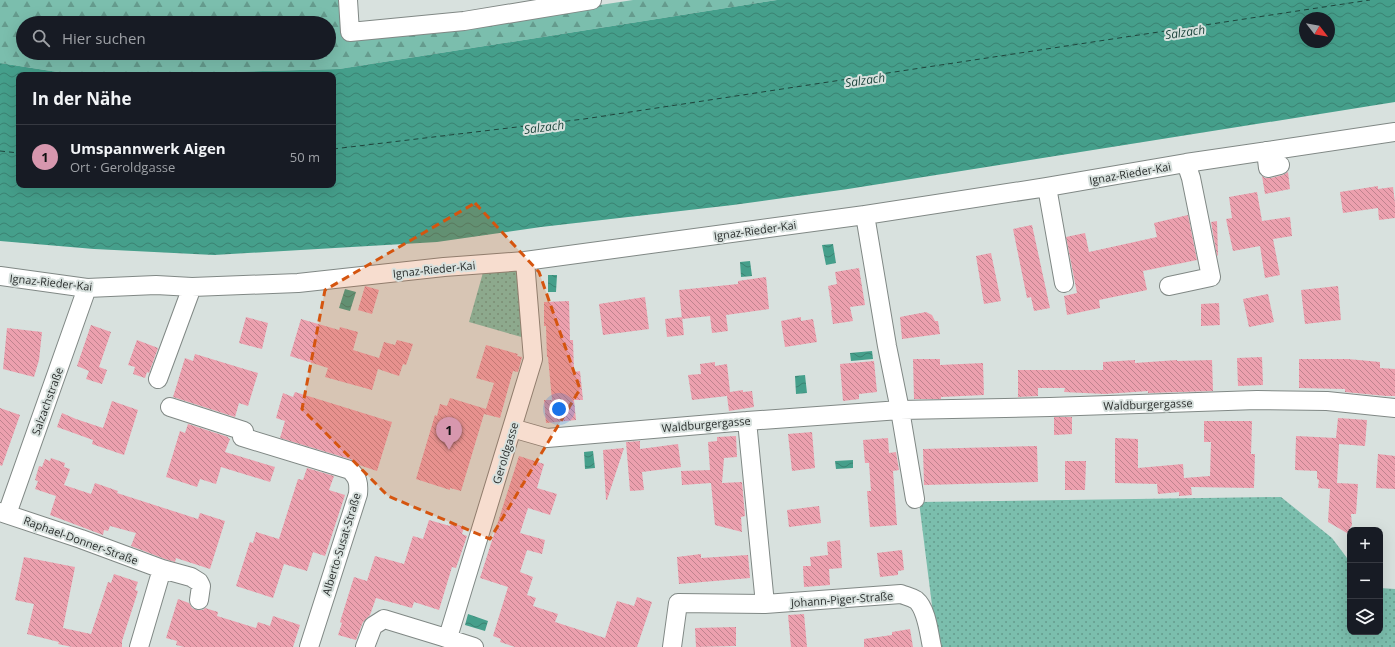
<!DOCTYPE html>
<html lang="de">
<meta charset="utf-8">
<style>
body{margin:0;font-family:"Open Sans",sans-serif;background:#242831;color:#f1f3f6}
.controls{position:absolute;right:12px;bottom:12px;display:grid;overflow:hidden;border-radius:8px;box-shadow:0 4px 16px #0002}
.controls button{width:36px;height:36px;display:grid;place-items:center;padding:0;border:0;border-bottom:1px solid #363941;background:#171b24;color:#f1f3f6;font:20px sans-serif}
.compass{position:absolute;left:1299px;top:12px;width:36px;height:36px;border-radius:50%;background:#171b24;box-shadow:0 4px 16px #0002;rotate:121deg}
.you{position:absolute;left:559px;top:409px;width:14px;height:14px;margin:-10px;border:3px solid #fff;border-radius:50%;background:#1a73e8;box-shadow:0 0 0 6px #1a73e833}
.badge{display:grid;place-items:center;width:26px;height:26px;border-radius:50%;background:#d797ae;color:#111;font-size:13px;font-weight:700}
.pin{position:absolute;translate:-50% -33px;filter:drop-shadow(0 1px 2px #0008)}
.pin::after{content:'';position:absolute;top:21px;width:14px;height:12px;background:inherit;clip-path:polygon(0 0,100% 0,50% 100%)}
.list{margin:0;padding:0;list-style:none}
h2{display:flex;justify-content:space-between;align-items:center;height:52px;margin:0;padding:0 16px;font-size:17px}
h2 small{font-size:13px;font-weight:400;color:#9ea1a6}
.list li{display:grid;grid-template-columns:26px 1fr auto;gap:12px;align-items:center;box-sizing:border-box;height:64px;padding:0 16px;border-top:1px solid #363941}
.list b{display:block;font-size:15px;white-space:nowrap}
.list p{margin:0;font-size:13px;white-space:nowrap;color:#9ea1a6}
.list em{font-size:13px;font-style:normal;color:#9ea1a6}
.icon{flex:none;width:22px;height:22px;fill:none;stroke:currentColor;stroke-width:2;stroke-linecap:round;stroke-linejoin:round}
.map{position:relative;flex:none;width:1395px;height:647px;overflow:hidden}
.search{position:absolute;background:#171b24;box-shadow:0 4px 16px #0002;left:16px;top:16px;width:320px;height:44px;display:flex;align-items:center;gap:10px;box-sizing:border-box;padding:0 14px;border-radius:22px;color:#9ea1a6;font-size:15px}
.panel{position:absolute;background:#171b24;box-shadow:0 4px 16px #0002;left:16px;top:72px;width:320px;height:116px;border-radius:8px}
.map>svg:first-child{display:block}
</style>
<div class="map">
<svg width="1395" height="647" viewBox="0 0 1395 647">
<defs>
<pattern id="green-dots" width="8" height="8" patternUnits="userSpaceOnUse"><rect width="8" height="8" fill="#7bbead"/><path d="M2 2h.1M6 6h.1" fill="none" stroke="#659b8d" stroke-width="1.8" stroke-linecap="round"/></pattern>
<pattern id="forest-firs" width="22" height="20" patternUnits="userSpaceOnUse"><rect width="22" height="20" fill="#7bbead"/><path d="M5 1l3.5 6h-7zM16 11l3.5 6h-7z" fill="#659b8d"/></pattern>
<pattern id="water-waves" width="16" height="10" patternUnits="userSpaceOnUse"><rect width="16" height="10" fill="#459f8b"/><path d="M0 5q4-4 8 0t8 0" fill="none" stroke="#3a8272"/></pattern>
<pattern id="building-back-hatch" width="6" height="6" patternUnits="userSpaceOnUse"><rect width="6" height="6" fill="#eca0ae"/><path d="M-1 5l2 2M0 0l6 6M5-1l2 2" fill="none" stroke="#bf838e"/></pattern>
</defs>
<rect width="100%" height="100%" fill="#d8e1de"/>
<path fill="url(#green-dots)" d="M484,269H516L519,273L525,338L469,322Z
M1281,497L1332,538L1350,562V632H1380V588L1395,589V647H939L936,637L919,502Z"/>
<path fill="url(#forest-firs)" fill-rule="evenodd" d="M0,0H344L346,36L567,10L633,0H777L339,69L105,75H77L0,63ZM23,23H329V53H23Z"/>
<path fill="url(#water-waves)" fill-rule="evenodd" d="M777,0H1395V102L848,189L733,205L541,227L437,242L214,255L94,249L0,241V63L77,75H19V185H333V75H105L339,69ZM1305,18H1329V42H1305Z
M833,244L836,263L826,265L822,245Z
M750,261L752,276L741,277L740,262Z
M548,275H557L556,292H548Z
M345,289L356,292L350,311L339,308Z
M872,351L873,359L851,361L850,353Z
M805,375L807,393L796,394L795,376Z
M593,451L595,468L585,469L584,452Z
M853,460V468L836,469L835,461Z
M468,614L488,621L485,631L465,625Z"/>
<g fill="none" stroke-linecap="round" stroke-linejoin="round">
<path stroke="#1f473e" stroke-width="1" stroke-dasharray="5 4" stroke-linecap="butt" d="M333,149L584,119L1370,0
M0,151L19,153"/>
</g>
<path fill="url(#building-back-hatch)" d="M1288,172L1290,189L1265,194L1262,176L1265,178H1271L1283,175Z
M1378,186V189L1393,187L1395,203V218L1379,220L1378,208L1343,213L1340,192Z
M1257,192L1262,221L1290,217L1292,236L1273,239L1280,275L1265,278L1260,246L1233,251L1226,219L1232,218L1229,197Z
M1188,215L1197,260L1143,271L1147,290L1099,300L1100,308L1067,315L1064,296L1077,293L1066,237L1085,233L1089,252L1157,237L1154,223Z
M1217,221L1218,255L1217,256L1211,222Z
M1032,225L1050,308L1034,311L1031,297L1027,298L1013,229Z
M991,253L1001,301L984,304L976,256Z
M859,268L865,305L850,307L853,321L833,324L831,310H832L828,286L837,284L835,272Z
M766,277L769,309L726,315L728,331L712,333L710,316L682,319L679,290L738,284V281Z
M365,286L379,290L372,314L358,310Z
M1338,286L1341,320L1305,324L1301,290Z
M1268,294L1274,322L1249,327L1243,299Z
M645,297L649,329L603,335L599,304Z
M569,301L570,340H573L574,372L580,371L583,400H574L576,420L546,423L544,400H552L548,357H547L546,326H544V302Z
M1219,303L1220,325L1201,326V304Z
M926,312L932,315L935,321H938L940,334L902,339L900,317Z
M246,317L268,323L262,349L239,343Z
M682,317L684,335L667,337L665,319Z
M801,317V321L813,319L817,342L785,347L781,321Z
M301,319L339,330L340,327L358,332L353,350L379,358L384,342L395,345L397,340L413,344L406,365L403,364L399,376L378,369L372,390L325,377L328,368L290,356Z
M91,325L111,332L99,367L107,370L102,384L86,379L89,371L77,366Z
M7,328L42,332L39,360L34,377L3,369Z
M137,340L158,348L149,373L147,372L145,378L133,374L135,367L128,365Z
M486,345L518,354L517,356L522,357L518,372L513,371L500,418L484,414L461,491L450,488V490L416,479L435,415L437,416L440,404L447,406L450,398L486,409L494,383L476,378Z
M195,354L258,373L248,406L239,403L235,417L173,397L185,358L193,361Z
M1262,357L1263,385L1238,386L1237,358Z
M913,359H940V365L983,363L984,395L941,397V399H914Z
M1299,359H1348L1380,362V368L1395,369V396H1386L1345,392V389L1299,388Z
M1135,360V363L1177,360V361L1212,360L1213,391L1148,393V391L1105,394L1064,392L1065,388H1038V396L1018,397V370H1103V362Z
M874,361L877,392L859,394V399L843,401L840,364Z
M715,362V366L727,364L730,392L743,390V392L752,391L754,407L729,411L727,396L692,400L688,375L701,374L700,364Z
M295,392L392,422L377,471L359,465L353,460L280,438L285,421L276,418L283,393L293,397Z
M112,401L138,410L124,455L92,444L93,440L57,427L62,413L76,419L103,428Z
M0,408L20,415L2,466L0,465Z
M1054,417H1072V434L1054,435Z
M1338,418L1367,420L1365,446L1339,444L1337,483L1358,484L1356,514H1351L1352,525L1347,533L1328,522L1330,489L1318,488L1319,480L1317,479V471L1295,470L1296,436L1336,438Z
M1204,421H1252L1251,454H1255L1254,488L1191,487L1192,495L1179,496V492L1158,494L1157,484L1115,483V438L1138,439V468L1183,464L1184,478L1210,476L1211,442H1204Z
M188,424L228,437V438L230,439L225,452L275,467L270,482L221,467L216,484L200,479L197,487L166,477L180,431L185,433Z
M812,432L815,468L792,471L788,434Z
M736,436L737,457L724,458L722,483L742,482L745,516L741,517L742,532L715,525L711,483L682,485L681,471L710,470L708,442L717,441V437Z
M888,438L889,453L896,452L899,470L893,471L897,525L870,527L867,491H871L869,463H865L863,440Z
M640,441V449L678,444L681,467L642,472L644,490L630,491L626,442Z
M1037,446L1038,482L924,485L923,449Z
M624,448L607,500H606L603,450Z
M1378,454L1395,456V489L1376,488Z
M519,456L544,464L537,488L557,494L550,515L528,508L520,533L545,540L542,554L527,550L520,572L533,577L527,595L536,598L533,606L558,614L555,622L605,638L617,601L634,606L637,597L652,602L637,647H515L500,642L501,639L493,636L508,587L480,578Z
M51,458L65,463L64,467L70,469L64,485L91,494L95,483L118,491L117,493L198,519L200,513L225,521L210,569L176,558L175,562L165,559L131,546L136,533L110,526L108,531L104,530L103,535L50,515L56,496L35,489L38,481L35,480L39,466L42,467L45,459L50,461Z
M1065,461H1086L1085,490H1065Z
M307,468L334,476L329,490L345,495L325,556L313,552L307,571L284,564L273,598L236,586L250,542L253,543L256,532L279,539L298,479L303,480Z
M819,506L821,523L789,527L787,510Z
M429,520L450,526L451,523L464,527L462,534L467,536L456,568L452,567L439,610L414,602L412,608L376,598L370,615L363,622L356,640L338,635L342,623L340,622L354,577L367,581L375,556L404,564L413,536L423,539Z
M840,540L842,568L829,569L830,585L804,587L803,566H811L810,557L828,555L827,542Z
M902,550L904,570L898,571V575L880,577L877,553Z
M701,554V558L748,555L750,578L679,584L677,557Z
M24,557L75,567L63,628L91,634L108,582L111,583L114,574L138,582L135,590L138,591L122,641V647H72L58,644L59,642L27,634L34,604L15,600Z
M178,599L189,603L192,608L197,610H203L205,608L218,612L217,616L256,628L258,622L270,626L273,616L300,625L293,647H184L176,645L177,641L166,638Z
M804,614L807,647H791L788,615Z
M736,627V646L696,647L695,628Z
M910,629L913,647H864V639L892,635V632Z"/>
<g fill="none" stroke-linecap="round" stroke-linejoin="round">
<g stroke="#808885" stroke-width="20">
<path id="minor" d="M348,0L350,32L464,21L592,0
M1266,151L1268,168L1280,165
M1047,187L1064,283
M865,215L887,346L900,410L915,499
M0,276L87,288L156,285L192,287L298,283L444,267L525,261L865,215L1047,187L1186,163L1395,132
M1169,286L1211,277L1191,178L1186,163
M158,379L192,287
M170,407L244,431L242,437L350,470C358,478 359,483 358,494L309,647
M747,421L765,604
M512,428L547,438L747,421L900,410L1050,407L1257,400L1327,401L1395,408
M0,512L81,539L162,569L191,577L199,582L201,586L199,600
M7,514L87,288
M443,637L474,647
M139,647L162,569
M365,647L373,626L384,619L443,637L447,636L449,634L533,359L525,261
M672,647L678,603L765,604L901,594C906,596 911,597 916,600C927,609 929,634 932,647"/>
</g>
<use href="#minor" stroke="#fff" stroke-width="18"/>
</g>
<path fill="#d5550f" fill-opacity="0.2" stroke="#d5550f" stroke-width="3" stroke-dasharray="8 5" stroke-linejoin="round" d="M475,203L539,272L580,389L490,539L388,496L302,409L325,290Z"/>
<g text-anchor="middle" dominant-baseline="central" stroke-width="4" stroke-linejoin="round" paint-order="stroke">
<g font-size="11" fill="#2b2f2e" stroke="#d8e1de">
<text transform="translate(1130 173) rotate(-10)">Ignaz-Rieder-Kai</text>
<text transform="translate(755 230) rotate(-8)">Ignaz-Rieder-Kai</text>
<text transform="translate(434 269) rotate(-6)">Ignaz-Rieder-Kai</text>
<text transform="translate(51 282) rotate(6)">Ignaz-Rieder-Kai</text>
<text transform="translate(47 401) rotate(-70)">Salzachstraße</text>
<text transform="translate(1148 404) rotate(-2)">Waldburgergasse</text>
<text transform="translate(706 424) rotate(-5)">Waldburgergasse</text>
<text transform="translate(505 453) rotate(-73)">Geroldgasse</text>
<text transform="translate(81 540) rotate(20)">Raphael-Donner-Straße</text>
<text transform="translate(341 544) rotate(-73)">Alberto-Susat-Straße</text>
<text transform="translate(842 599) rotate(-4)">Johann-Piger-Straße</text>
</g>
<g font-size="12" font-style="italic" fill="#1f473e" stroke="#d8e1de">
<text transform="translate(1185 32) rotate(-8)">Salzach</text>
<text transform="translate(865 80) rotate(-8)">Salzach</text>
<text transform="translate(544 127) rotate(-7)">Salzach</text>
</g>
</g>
</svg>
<div class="controls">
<button>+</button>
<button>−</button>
<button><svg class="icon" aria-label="layers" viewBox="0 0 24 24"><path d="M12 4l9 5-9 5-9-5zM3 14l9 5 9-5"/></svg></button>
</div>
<svg class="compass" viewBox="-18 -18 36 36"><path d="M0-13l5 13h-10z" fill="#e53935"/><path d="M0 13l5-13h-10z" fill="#9ea1a6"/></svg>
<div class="you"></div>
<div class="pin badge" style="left:449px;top:450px">1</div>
<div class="search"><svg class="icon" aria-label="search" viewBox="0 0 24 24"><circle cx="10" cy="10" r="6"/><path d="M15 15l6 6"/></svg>Hier suchen</div>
<section class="panel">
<h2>In der Nähe<small></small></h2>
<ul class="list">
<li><span class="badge">1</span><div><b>Umspannwerk Aigen</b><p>Ort · Geroldgasse</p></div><em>50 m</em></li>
</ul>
</section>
</div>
